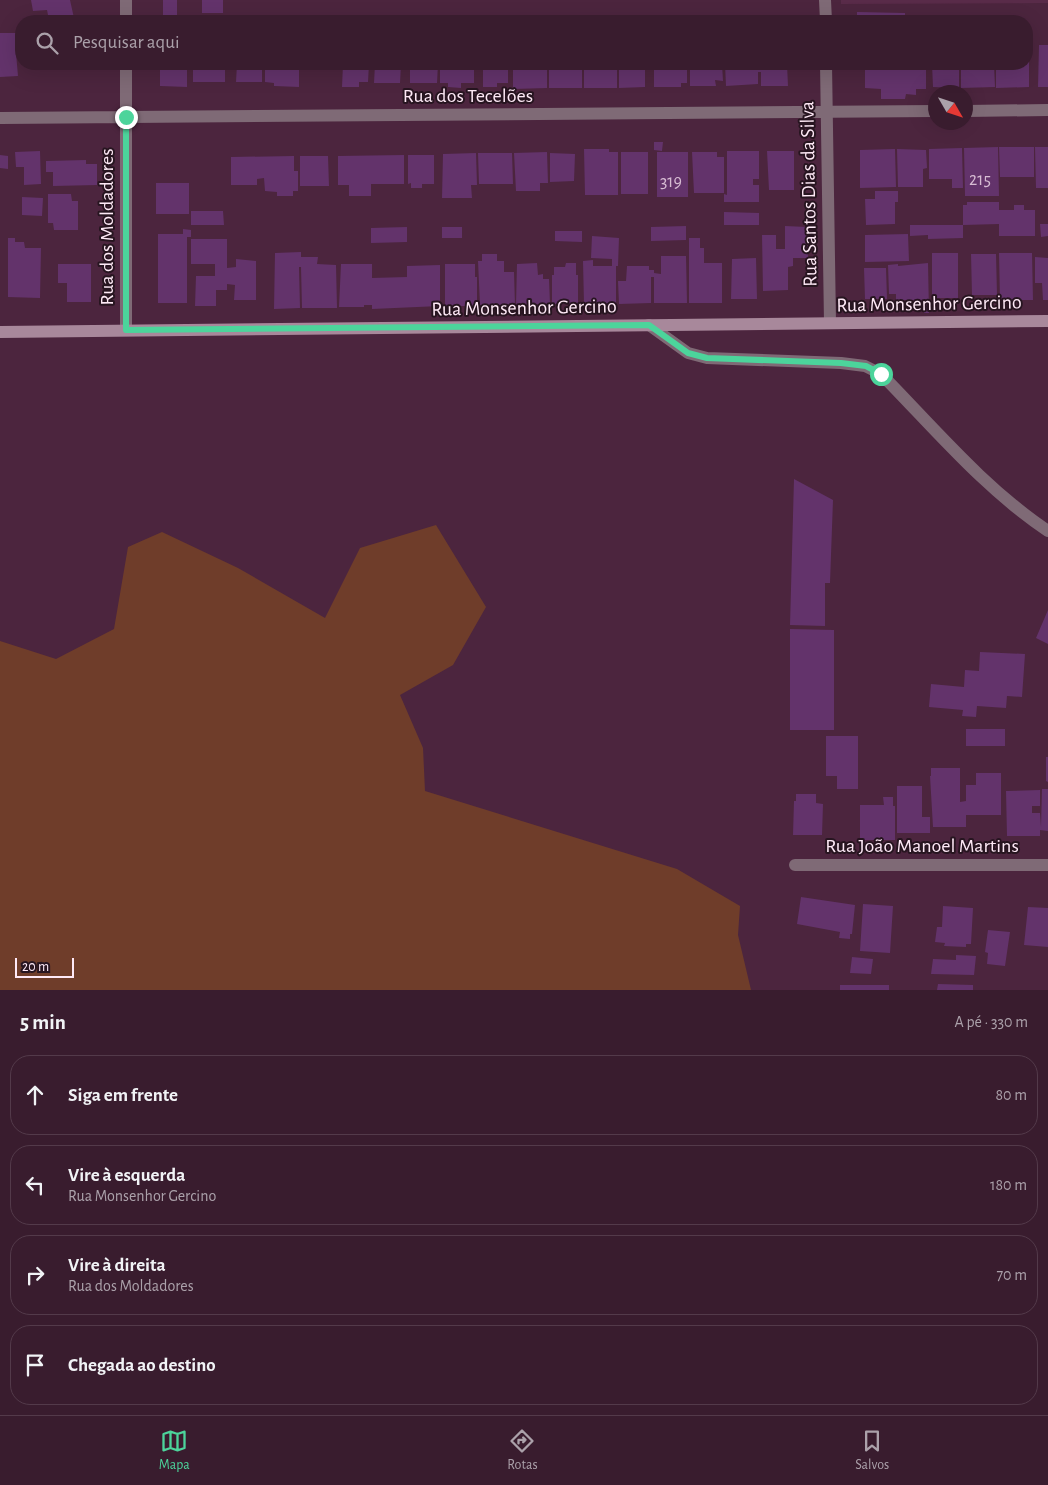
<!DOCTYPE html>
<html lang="pt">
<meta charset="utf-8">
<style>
body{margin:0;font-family:"Alegreya Sans",sans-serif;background:#402536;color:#f1f3f6}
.compass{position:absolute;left:928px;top:85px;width:45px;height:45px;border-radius:50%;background:#391c2e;box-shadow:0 5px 20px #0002;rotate:129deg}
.scale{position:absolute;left:15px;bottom:12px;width:59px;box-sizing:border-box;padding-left:5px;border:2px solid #fee9f6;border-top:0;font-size:14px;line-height:18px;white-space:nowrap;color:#fee9f6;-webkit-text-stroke:4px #271520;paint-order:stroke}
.stop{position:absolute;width:15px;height:15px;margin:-11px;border:4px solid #4cd49b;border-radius:50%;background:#fff}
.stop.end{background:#4cd49b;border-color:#fff;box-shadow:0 1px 5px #0008}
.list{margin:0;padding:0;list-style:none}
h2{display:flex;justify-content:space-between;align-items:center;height:65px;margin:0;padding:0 20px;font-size:21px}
h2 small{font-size:16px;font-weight:400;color:#aba1aa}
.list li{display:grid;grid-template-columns:32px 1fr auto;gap:15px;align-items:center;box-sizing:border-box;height:80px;margin:0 10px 10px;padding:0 10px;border:1px solid #533a4a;border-radius:20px}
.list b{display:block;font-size:19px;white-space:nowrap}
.list p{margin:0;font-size:16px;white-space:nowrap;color:#aba1aa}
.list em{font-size:16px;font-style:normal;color:#aba1aa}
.icon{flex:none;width:28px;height:28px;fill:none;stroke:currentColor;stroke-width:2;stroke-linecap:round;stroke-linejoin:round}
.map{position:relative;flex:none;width:1048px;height:990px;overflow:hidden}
.search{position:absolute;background:#391c2e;box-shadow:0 5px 20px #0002;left:15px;right:15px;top:15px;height:55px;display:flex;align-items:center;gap:12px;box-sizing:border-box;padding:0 18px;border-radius:20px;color:#aba1aa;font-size:19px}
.sheet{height:425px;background:#391c2e}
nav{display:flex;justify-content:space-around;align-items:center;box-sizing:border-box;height:70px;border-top:1px solid #533a4a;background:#391c2e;font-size:14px;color:#aba1aa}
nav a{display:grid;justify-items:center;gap:2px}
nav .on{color:#4cd49b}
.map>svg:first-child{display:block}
</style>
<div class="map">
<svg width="1048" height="990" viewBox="0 0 1048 990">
<rect width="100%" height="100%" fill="#4c253e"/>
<path fill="#592b49" d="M841,0H1048V3L841,4Z"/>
<path fill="#6f3d2a" d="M436,525L486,607L453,665L400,695L423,748L425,791L677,869L740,906L738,935L751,990H0V641L56,659L114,629L128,547L162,532L238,568L325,618L360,548Z"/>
<path fill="#63336b" d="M31,0H70L74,18L49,20L47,10L33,11Z
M163,0H177V18H163Z
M202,0H223V13H202Z
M857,12L905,13V21H857Z
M440,16V21H412V17Z
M0,33H21V53H16L18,76L0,77Z
M1039,45H1048V87H1038Z
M1027,48H1029V87L996,88V64H1027Z
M160,64H187V87L160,86Z
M193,64H225V82H193Z
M237,64H262V82H236Z
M265,64H299V87L274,86V83L265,82Z
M343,64H369L368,82H359V87H342Z
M375,64H401L400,83H374Z
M410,64H438L437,83H410Z
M440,64H474V83H461V88L448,87V83H440Z
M483,64H508V83H497V87H483Z
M513,64H547V88L513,89Z
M549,64H582V88H549Z
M584,64H617V88H584Z
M619,64H645V87L619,88Z
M654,64H687V83H681V87H654Z
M690,64H722L723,81L715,80L716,86H690Z
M725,64H787L788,86H761V72H758V84L726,86Z
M865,64H930V65H926V89H916V95L906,94L905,99H881V89L865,88Z
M932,64H959V88L933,87Z
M961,64H994L995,87L961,88Z
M654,142H663L662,151L654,150Z
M998,147L999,196H965L964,148Z
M999,147H1034V177H1000Z
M1035,147H1048V188H1036Z
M962,148L963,188H952V179H929V149Z
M584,149H609V152H618V195H585Z
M895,149L896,187L860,188V150Z
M897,149L926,150L927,168L923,169V187H898Z
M40,151L41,184L24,185V167H16L15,152Z
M727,151H759V179H753V185H759V202H724V194L727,195Z
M767,151H794V190H769Z
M547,152L548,183H540V191H516L514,153Z
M621,152H648V194H621Z
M657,152H688V197H657Z
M692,152H717V157H724V193H694Z
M476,153L477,185H471L472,198H442L443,154Z
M478,153H512L513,184H479Z
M550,153L575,154L574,181L550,182Z
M0,155L8,156V169L0,168Z
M404,155V184H371V196H349V185H338V156Z
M408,155H434V184H422V188H411V183L408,184Z
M294,156V171H298V191H293V196H277V192L265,191L264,178L257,179V185H231V157Z
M300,156H328L329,186H300Z
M86,160V164H97V185L53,186V172H46V161Z
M156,183H189V214H156Z
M875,191H898V202H895V224L866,225L865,199H875Z
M48,194H71L72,201H78V230H54L53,223H48Z
M22,197L43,198L42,216L22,215Z
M967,202H999V210H1014V205H1024V210H1035V236H999V224L963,225V205H967Z
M191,211H223L224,225H191Z
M724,212L759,213V225H724Z
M1040,224H1048V236L1041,237Z
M910,225H963V238L928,239V235L910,236Z
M686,226V240L651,241V227Z
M785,226L807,227L808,258H793V266L788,267V290L763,291L762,235H776V249H785Z
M407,227V242L371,243V228Z
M442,227H462V238H442Z
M183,229L191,230V237H187V303H158V234H183Z
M555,231H582V242L555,241Z
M908,234L909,261L865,262V235Z
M592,236L619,238L618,266H616V304H584L583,261L593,260V266H612V259L591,258Z
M8,238H15V242H24L25,248H41L40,298L8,297Z
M689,238H700V248H704V263H722V303H689Z
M191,239H227V268L236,267V259L256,261V300H234L235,285L227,284V290H216V306H195L196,276H215V264H191Z
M301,252V257H318L317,264L336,265L337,308H302L301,267H299L300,308L274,309L275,253Z
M932,253H958V298H932Z
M999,253H1032L1033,300H1000Z
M482,254H497V261H504V272H514L515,305H480L478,261H482Z
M971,254H996L997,295H972Z
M661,256H686L687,303H654V277H651V303L619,304L618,281H626L627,266H649V270H654V273L661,274Z
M1035,257L1048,258V300H1043L1042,283H1035Z
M756,258L757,299H731L732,259Z
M537,263L538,275L543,274V279H549L550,304L516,305L517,264Z
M566,263H576V275H578V304H552V275H554V267H565Z
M928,263L929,313H924L923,308H913V300H896V294H889L888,265L898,264V266Z
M58,264H91V302H67V283H58Z
M341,264H372V278L407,277V266L440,265V306L372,309V305H364V307H339Z
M445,264H475V277H477V306H445Z
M864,268H886L887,299H865Z
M794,479L833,500L830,583H825V626L790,625Z
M1048,610V644L1036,638Z
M790,629L834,630V730H790Z
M980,652L1025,654L1022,697L1007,696L1006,708L977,706L976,717L962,716L963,710L929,707L931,684L964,687L965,670L979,671Z
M966,729H1005V746H966Z
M826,736H858V789H837V776H826Z
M1046,757H1048V782L1046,781Z
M931,768H960V802L966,801V785H976V773H1001V815H966V827H933L930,776H931Z
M897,786H922V817H930V833H897Z
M1042,789H1048V831L1040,830V836H1007L1006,791L1040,790V806H1032V813H1040L1041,827Z
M796,794H816V803L823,804L822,835H793L794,801H796Z
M883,797H893V806H895V840H860V805H884Z
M801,897L855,905L852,934H850V939L839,938L840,932L797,924Z
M863,904L893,906L890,953L860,951Z
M943,906L973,908L971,944H966V947L944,946L945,943L935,942L937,927H942Z
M1028,907L1048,908V947L1024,945Z
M988,930L1010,932L1005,966L987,964L988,953L985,952Z
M956,955L976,956L974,975L931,974L933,959L956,960Z
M852,957L873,959L871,974L850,973Z
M938,984L973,985V990H937Z
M840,985H889V990H840Z"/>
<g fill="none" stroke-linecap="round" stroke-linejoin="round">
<path stroke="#7f6a76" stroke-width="12" d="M126,0V21
M825,0L826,21
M826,64L830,323
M966,111L1048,110
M0,118L936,111
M649,325L688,353L707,358L841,363L865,366L881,374C934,428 985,489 1048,531
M126,330V64
M795,865H1048"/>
<path stroke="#a8889b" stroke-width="12" d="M0,332L1048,321"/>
</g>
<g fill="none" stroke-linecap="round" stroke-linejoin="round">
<path stroke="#4cd49b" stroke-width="6" d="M126,117V330L649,325L688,353L707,358L841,363L866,366L881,374"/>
</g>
<g text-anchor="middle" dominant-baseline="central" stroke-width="4" stroke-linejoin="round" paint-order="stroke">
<g font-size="18" fill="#d7bcd3">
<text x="980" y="180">215</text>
<text x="671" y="182">319</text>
</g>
<g font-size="20" fill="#fee9f6" stroke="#271520">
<text x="468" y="96">Rua dos Tecelões</text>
<text transform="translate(809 194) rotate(-91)">Rua Santos Dias da Silva</text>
<text transform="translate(107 227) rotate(-90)">Rua dos Moldadores</text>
<text transform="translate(929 304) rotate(-1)">Rua Monsenhor Gercino</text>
<text transform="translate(524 308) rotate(-1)">Rua Monsenhor Gercino</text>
<text x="922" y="846">Rua João Manoel Martins</text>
</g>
</g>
</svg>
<svg class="compass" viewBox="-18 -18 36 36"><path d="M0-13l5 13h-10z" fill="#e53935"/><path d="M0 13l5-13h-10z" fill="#aba1aa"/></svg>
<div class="scale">20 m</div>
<div class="stop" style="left:881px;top:374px"></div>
<div class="stop end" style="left:126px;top:117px"></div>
<div class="search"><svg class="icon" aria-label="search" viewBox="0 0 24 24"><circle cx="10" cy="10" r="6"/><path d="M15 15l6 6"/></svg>Pesquisar aqui</div>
</div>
<section class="sheet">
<h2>5 min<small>A pé · 330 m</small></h2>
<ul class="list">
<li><svg class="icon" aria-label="ahead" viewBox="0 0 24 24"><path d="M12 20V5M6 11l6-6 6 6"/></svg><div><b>Siga em frente</b></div><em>80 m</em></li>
<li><svg class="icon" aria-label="left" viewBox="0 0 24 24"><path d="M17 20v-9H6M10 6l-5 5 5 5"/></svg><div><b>Vire à esquerda</b><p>Rua Monsenhor Gercino</p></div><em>180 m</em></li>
<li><svg class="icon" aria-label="right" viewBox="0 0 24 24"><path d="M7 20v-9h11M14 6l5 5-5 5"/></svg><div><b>Vire à direita</b><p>Rua dos Moldadores</p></div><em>70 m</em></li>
<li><svg class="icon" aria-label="arrive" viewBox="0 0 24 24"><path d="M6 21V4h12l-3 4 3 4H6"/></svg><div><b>Chegada ao destino</b></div></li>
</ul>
</section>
<nav>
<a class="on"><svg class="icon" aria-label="map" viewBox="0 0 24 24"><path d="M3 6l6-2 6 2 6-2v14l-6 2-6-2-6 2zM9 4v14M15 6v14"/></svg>Mapa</a>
<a><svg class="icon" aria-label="directions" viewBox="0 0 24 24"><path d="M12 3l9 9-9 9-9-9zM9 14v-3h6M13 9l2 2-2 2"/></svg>Rotas</a>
<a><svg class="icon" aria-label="saved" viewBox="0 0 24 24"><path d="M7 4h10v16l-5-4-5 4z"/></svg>Salvos</a>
</nav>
